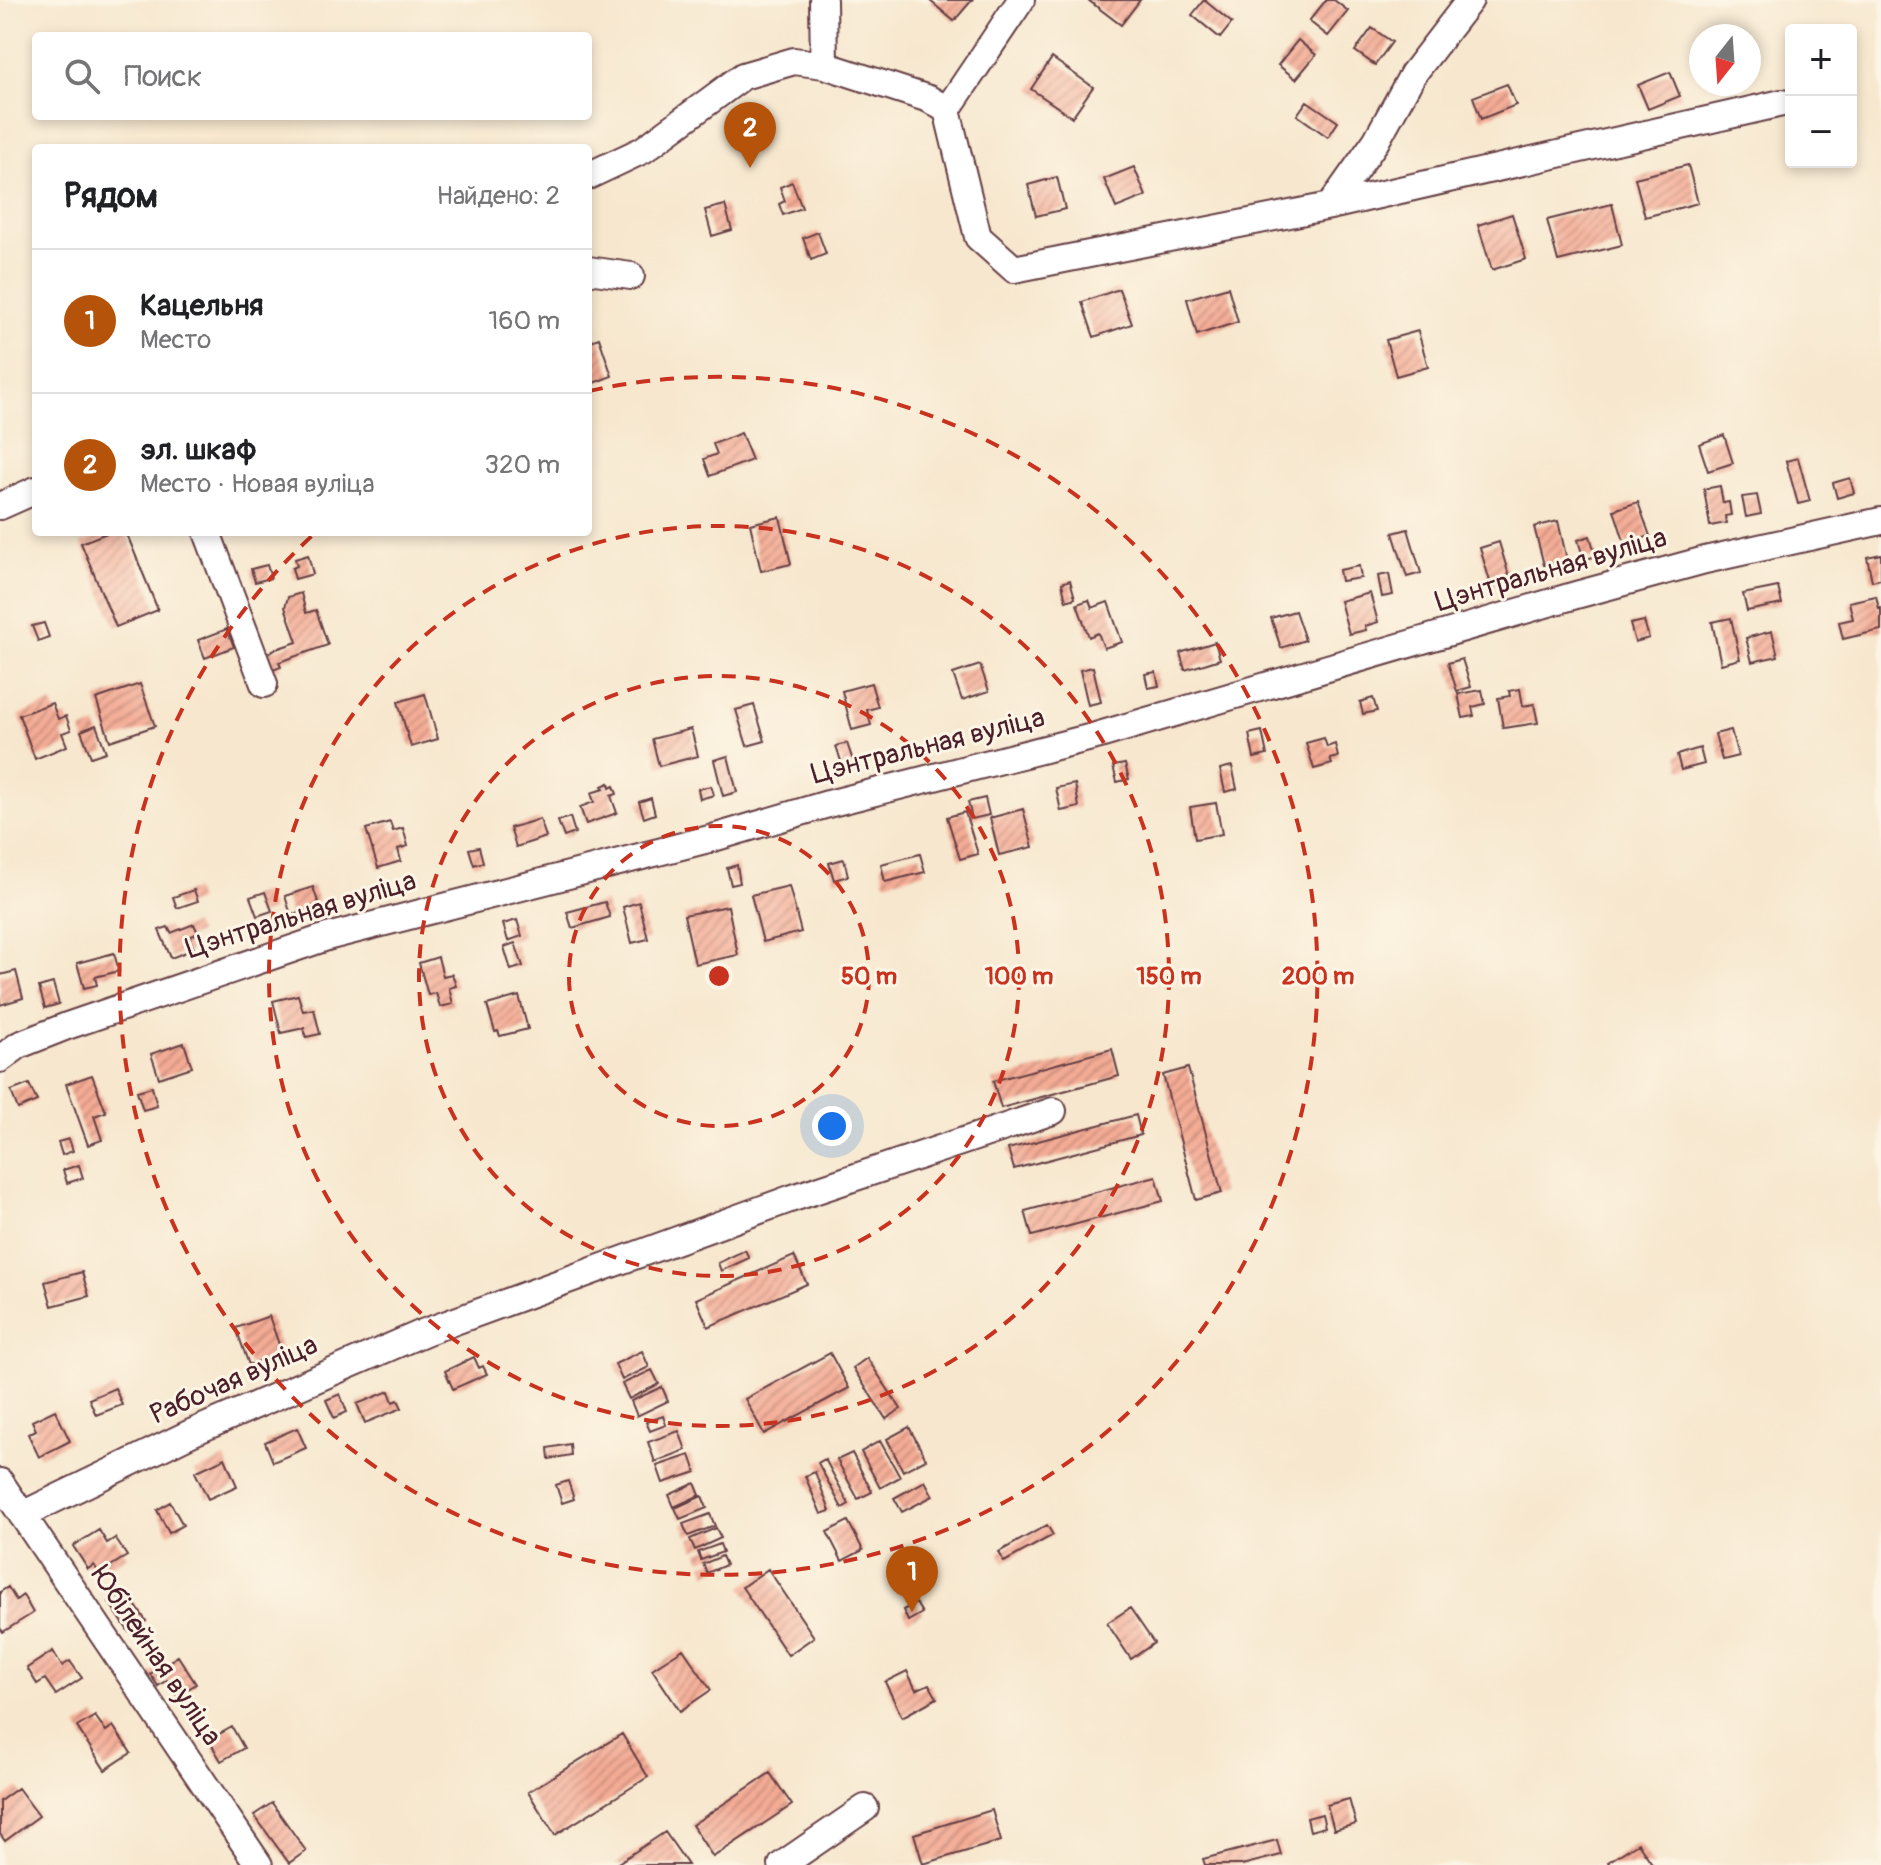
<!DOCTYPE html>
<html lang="ru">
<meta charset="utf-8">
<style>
body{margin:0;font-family:Pangolin,sans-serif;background:#f6f6f6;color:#202124}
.controls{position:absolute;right:24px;top:24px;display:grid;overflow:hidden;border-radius:8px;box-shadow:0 4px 12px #0003}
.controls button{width:72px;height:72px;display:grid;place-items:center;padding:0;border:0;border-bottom:2px solid #e0e0e0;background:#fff;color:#202124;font:40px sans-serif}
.compass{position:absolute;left:1689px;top:24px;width:72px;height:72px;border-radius:50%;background:#fff;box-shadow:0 4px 12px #0003;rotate:197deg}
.you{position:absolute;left:832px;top:1126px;width:28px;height:28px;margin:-20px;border:6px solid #fff;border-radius:50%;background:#1a73e8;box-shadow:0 0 0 12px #1a73e833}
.badge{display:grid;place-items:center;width:52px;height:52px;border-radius:50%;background:#b45309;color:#fff;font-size:26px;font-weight:700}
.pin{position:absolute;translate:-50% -66px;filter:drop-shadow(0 2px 4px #0008)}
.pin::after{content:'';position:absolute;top:42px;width:28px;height:24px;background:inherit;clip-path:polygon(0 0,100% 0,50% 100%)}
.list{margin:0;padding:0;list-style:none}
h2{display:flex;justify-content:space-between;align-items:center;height:104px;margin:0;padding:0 32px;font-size:34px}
h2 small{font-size:26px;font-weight:400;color:#757577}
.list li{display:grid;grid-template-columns:52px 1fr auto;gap:24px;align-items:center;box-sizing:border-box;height:144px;padding:0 32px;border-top:2px solid #e0e0e0}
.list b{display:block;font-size:30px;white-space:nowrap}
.list p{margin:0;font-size:26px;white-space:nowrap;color:#757577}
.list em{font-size:26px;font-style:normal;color:#757577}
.icon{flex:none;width:44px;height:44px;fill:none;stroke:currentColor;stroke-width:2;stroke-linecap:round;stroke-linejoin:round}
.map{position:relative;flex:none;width:1881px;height:1865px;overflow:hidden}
.search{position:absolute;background:#fff;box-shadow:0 4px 12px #0003;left:32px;top:32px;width:560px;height:88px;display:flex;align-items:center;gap:20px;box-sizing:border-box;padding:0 28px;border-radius:8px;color:#757577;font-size:30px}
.panel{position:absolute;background:#fff;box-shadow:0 4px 12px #0003;left:32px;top:144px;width:560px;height:392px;border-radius:8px}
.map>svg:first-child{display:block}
</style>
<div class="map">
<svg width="1881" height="1865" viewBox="0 0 1881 1865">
<defs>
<pattern id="building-hatch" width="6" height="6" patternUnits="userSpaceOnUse" patternTransform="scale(2)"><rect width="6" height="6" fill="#f4ac95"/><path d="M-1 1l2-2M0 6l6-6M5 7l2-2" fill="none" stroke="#c88b7a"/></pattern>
</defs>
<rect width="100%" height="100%" fill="#fcf5e5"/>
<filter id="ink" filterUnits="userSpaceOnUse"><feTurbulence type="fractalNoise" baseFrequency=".0125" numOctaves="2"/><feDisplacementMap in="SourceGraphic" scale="16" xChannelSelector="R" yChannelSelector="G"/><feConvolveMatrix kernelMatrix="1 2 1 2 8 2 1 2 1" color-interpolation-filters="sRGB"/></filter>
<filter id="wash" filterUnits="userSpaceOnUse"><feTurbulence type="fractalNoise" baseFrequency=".006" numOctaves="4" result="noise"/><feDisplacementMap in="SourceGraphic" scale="32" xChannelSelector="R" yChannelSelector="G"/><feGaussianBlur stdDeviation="1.8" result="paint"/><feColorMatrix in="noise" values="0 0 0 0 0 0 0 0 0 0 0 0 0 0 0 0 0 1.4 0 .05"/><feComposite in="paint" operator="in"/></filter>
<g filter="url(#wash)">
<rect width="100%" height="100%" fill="#f7e7ce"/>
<g id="blocks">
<path fill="url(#building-hatch)" d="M929,0H972L954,21Z
M1088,0H1140L1121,25Z
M1204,0L1232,23L1220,38L1192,15Z
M1326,0H1334L1348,11L1328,36L1309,21Z
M1372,28L1392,42L1375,65L1355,51Z
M1298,40L1316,55L1296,79L1278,65Z
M1052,58L1093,87L1072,117L1031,89Z
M1670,72L1680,96L1648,109L1638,85Z
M1507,84L1516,105L1481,119L1473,97Z
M1307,101L1338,122L1328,137L1297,115Z
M1688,165L1698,203L1645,217L1635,178Z
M1134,167L1146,196L1116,208L1104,179Z
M1057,177L1065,209L1036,216L1028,185Z
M792,182L802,208L783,215L779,204L785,201L780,187Z
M1612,204L1622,245L1558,261L1547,220Z
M725,205L732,230L712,236L705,210Z
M1512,214L1526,259L1492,270L1478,225Z
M818,232L826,254L811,260L803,238Z
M1228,287L1238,322L1197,335L1187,299Z
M1119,289L1132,324L1094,337L1082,302Z
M1418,331L1428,367L1396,376L1386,340Z
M599,338L612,376L588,385V342Z
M741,433L752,460L710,476L704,459L717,454L713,444Z
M1724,435L1733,463L1708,471L1699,444Z
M1798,458L1810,501L1798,504L1786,461Z
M1850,478L1854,493L1837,498L1833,483Z
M1720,486L1723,503L1729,502L1731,515L1725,516L1726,523L1710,526L1704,489Z
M1757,495L1761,514L1746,517L1742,497Z
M1638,502L1650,536L1625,544L1614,510Z
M780,517L791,564L761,571L750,524Z
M1558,521L1567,560L1544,565L1534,527Z
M1408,529L1421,573L1407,577L1393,533Z
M109,532H126L158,610L116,627L81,543Z
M1590,536L1596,556L1584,560L1578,540Z
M1499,542L1510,579L1491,585L1480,548Z
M1881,554V579L1872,581L1867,557Z
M308,555L313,574L295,579L292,568L297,566L295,559Z
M267,565L271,578L255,582L251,569Z
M1359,566L1361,578L1341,581L1339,570Z
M1389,574L1393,595L1382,597L1378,576Z
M1070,580L1075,598L1066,601L1062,583Z
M1778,587L1782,604L1747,611L1743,594Z
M301,593L306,613L316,610L328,645L279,662L281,667L270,671L262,659L273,650L297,642L285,607L288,597Z
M1370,593L1378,622L1365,626L1366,630L1349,634L1340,601Z
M1876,596L1879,609L1881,608V630L1843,639L1839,622L1853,619L1849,602Z
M1089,600L1092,608L1108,602L1122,642L1104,648L1098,633L1089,637L1077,604Z
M1295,611L1305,640L1281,648L1271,618Z
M1731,618L1740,659L1721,664L1712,622Z
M1644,621L1649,638L1635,642L1630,624Z
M44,623L49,637L38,641L32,626Z
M227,629L234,647L205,658L198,640Z
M1772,631L1778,656L1752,662L1746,638Z
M1215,642L1220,659L1185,670L1180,653Z
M1462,659L1471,687L1457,691L1448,663Z
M980,665L989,691L962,700L953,674Z
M1093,667L1101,702L1088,705L1080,670Z
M1156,672L1159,686L1148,688L1145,674Z
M871,683L878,707L867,710L871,725L852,730L842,691Z
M140,684L155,726L110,741L96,699Z
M1520,689L1523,706L1534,704L1538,723L1503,728L1498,698L1510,696L1509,691Z
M1482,690L1485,704L1472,707L1474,716L1463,718L1458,694Z
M425,694L438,739L411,747L398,702Z
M1373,698L1377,711L1363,714L1360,702Z
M52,703L58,719L66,716L71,730L62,733L67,746L35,759L19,715Z
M754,705L765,741L747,746L736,710Z
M96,725L106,752L91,757L81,731Z
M691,729L698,756L659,766L652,739Z
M1731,730L1738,756L1722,760L1715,734Z
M1262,731L1267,755L1254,758L1249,734Z
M1324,738L1327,747L1335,744L1338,757L1330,759L1332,764L1314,769L1306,743Z
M847,743L854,764L843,767L836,746Z
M1700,748L1704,764L1681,770L1677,755Z
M728,756L737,792L723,796L714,760Z
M1125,764L1129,779L1117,782L1113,766Z
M1232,766L1237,789L1225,792L1220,769Z
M609,783L610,788L614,786L617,794L611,796L617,813L586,824L580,807L594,802L591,793L604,789L602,786Z
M1075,784L1079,807L1061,811L1056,788Z
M711,786L714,795L700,799L698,789Z
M651,798L655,814L644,818L639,802Z
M985,798L989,815L972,819L968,802Z
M1216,803L1222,834L1195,839L1190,807Z
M1023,809L1033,847L999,855L990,818Z
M965,812L978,854L960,859L947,817Z
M570,817L575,833L564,837L558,821Z
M540,819L546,837L516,847L510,828Z
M390,822L393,831L403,828L408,846L398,849L401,861L378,868L366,829Z
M479,847L483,862L474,865L469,849Z
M920,854L925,872L885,882L881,864Z
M844,859L848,876L834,880L829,863Z
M737,865L740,883L731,885L727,868Z
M789,886L801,932L763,942L751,895Z
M313,887L319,905L291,915L285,896Z
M194,890L198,901L177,908L173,897Z
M265,892L272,911L257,916L250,897Z
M605,902L610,917L572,928L567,912Z
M639,902L648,939L632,943L623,907Z
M728,906L738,955L695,964L684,915Z
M517,920L522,936L508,941L503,924Z
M194,924L198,933L189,937L194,949L171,958L159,930L168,927L171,933Z
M515,943L523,966L511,970L504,947Z
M114,953L119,971L95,977L97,985L84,988L77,963Z
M438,957L443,976L452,974L456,986L449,988L453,1004L440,1007L436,993L428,995L419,963Z
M16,971L23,998L0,1005V975Z
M53,983L59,1004L45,1008L39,987Z
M298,995L303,1011L314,1009L320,1034L306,1037L304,1028L281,1033L273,1001Z
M519,996L528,1029L500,1036L498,1031L495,1032L487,1005Z
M184,1043L192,1067L159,1078L151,1054Z
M1112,1049L1119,1076L1001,1108L993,1081Z
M1188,1068L1222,1193L1196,1200L1163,1075Z
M92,1075L106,1112L94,1116L102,1140L88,1145L66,1084Z
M29,1084L37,1101L18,1109L11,1091Z
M152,1087L157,1106L143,1110L137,1091Z
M1136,1115L1141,1135L1014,1169L1008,1149Z
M69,1139L73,1151L62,1155L58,1142Z
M79,1165L83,1178L67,1183L63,1170Z
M1156,1176L1163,1201L1032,1236L1025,1211Z
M745,1250L749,1258L721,1271L718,1263Z
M794,1256L807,1284L708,1327L696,1299Z
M82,1272L89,1296L52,1306L45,1282Z
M269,1316L282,1353L249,1365L236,1328Z
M642,1351L649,1367L622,1380L615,1364Z
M830,1353L849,1388L764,1434L745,1399Z
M474,1357L479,1368L483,1366L487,1374L453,1389L445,1371Z
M867,1358L901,1409L886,1419L853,1368Z
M652,1370L659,1384L629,1399L622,1384Z
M662,1387L668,1401L637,1416L631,1401Z
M115,1388L122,1405L96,1415L89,1399Z
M389,1391L393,1402L398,1400L402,1408L365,1423L357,1404Z
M340,1394L347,1412L334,1418L326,1400Z
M55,1410L70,1441L39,1457L28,1434L36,1430L32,1421Z
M663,1416L666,1425L650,1431L646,1422Z
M909,1427L926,1459L903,1471L887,1439Z
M297,1428L306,1448L273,1462L265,1442Z
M679,1431L686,1450L655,1462L648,1442Z
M880,1441L900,1477L880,1488L861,1452Z
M570,1444L571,1455L549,1459L548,1448Z
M852,1453L872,1492L858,1499L837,1460Z
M690,1455L696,1472L663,1483L657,1466Z
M225,1458L237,1486L208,1499L195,1472Z
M825,1459L849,1504L842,1508L818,1463Z
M815,1472L830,1511L821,1514L805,1476Z
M568,1481L574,1499L562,1503L556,1485Z
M925,1481L933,1496L902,1512L894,1498Z
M695,1483L700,1495L674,1507L669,1495Z
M702,1496L707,1508L680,1519L675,1508Z
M170,1502L183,1525L169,1533L157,1510Z
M710,1514L715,1526L688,1536L683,1524Z
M848,1521L863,1550L842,1561L827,1532Z
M1047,1525L1053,1535L1004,1562L999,1552Z
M716,1528L721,1538L695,1550L690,1539Z
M99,1530L107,1543L115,1538L127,1556L99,1573L94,1565L88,1569L73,1546Z
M720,1544L723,1552L701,1560L698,1552Z
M722,1556L726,1565L707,1573L703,1564Z
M768,1569L814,1637L788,1655L742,1587Z
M8,1587L16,1600L23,1595L33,1613L3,1632L0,1628V1592Z
M126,1591L146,1621L129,1632L109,1602Z
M916,1603L922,1613L908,1621L903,1610Z
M1130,1608L1154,1643L1131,1659L1107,1623Z
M683,1649L711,1690L680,1711L652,1669Z
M53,1651L62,1666L70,1661L82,1678L56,1695L45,1679L37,1684L27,1668Z
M178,1656L196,1684L177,1696L167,1680L158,1686L150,1674Z
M907,1671L916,1690L929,1684L937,1698L902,1717L885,1682Z
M95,1716L106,1731L113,1726L131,1753L105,1770L77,1727Z
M232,1727L244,1748L221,1761L209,1740Z
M622,1734L648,1777L555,1835L528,1792Z
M770,1773L792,1805L713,1857L692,1825Z
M18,1788L39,1816L5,1841L0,1834V1801Z
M1349,1799L1356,1824L1334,1830L1327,1805Z
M272,1803L306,1851L289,1863L254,1815Z
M992,1810L1001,1841L923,1864L914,1834Z
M1322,1814L1325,1827L1310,1831L1307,1818Z
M665,1832L688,1865H615Z
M1277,1840L1281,1855L1242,1865H1205L1203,1859Z
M1638,1843L1653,1865H1610L1608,1862Z"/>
</g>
</g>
<g filter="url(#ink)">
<use href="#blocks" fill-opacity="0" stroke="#643d43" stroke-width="2"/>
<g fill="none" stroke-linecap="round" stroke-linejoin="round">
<g stroke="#643d43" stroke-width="30">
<path id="minor" d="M823,0L824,65
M947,110L978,237L1014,269L1330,206L1376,141L1413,74L1470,0
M947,110L1021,0
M588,176L643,150L743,76L794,61L824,65L929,99L947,110
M1330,206L1782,103
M588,270L631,276
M0,506L36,490
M207,532L264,684
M0,1059L19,1045L67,1026L327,937L713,838L828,804L1096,736L1576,595L1705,560L1881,521
M0,1482L259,1865
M22,1515L191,1433L425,1332L790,1199L1053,1111
M782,1865L865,1808"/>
</g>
<use href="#minor" stroke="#fff" stroke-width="26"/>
</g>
</g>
<g fill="none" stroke="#c8321e" stroke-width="4" stroke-dasharray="14 10">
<circle cx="719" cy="976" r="150"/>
<circle cx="719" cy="976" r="300"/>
<circle cx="719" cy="976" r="450"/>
<path d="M589 391A599 599 0 1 1 314 534"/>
</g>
<g text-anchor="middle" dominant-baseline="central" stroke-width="6" stroke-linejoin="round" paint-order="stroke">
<g font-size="28" fill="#4a1f2b" stroke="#fcf5e5">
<text transform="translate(1551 570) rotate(-16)">Цэнтральная вуліца</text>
<text transform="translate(928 746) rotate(-14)">Цэнтральная вуліца</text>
<text transform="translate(301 915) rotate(-17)">Цэнтральная вуліца</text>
<text transform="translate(234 1380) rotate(-24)">Рабочая вуліца</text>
<text transform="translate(156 1656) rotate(56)">Юбілейная вуліца</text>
</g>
</g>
<circle cx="719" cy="976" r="12" fill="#c8321e" stroke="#fcf5e5" stroke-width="4"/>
<g font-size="24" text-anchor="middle" font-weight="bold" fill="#c8321e" stroke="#fcf5e5" stroke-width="6" stroke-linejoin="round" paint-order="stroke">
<text x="869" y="984">50 m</text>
<text x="1019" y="984">100 m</text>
<text x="1169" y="984">150 m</text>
<text x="1318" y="984">200 m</text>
</g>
</svg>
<div class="controls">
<button>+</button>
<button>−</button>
</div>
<svg class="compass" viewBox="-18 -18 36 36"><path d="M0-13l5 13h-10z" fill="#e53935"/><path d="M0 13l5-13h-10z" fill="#757577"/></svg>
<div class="you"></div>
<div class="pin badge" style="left:912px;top:1612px">1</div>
<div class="pin badge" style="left:750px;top:168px">2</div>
<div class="search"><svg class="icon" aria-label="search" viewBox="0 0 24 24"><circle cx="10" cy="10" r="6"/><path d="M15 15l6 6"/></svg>Поиск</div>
<section class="panel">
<h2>Рядом<small>Найдено: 2</small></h2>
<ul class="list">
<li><span class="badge">1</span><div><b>Кацельня</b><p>Место</p></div><em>160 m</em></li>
<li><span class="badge">2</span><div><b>эл. шкаф</b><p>Место · Новая вуліца</p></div><em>320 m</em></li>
</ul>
</section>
</div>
